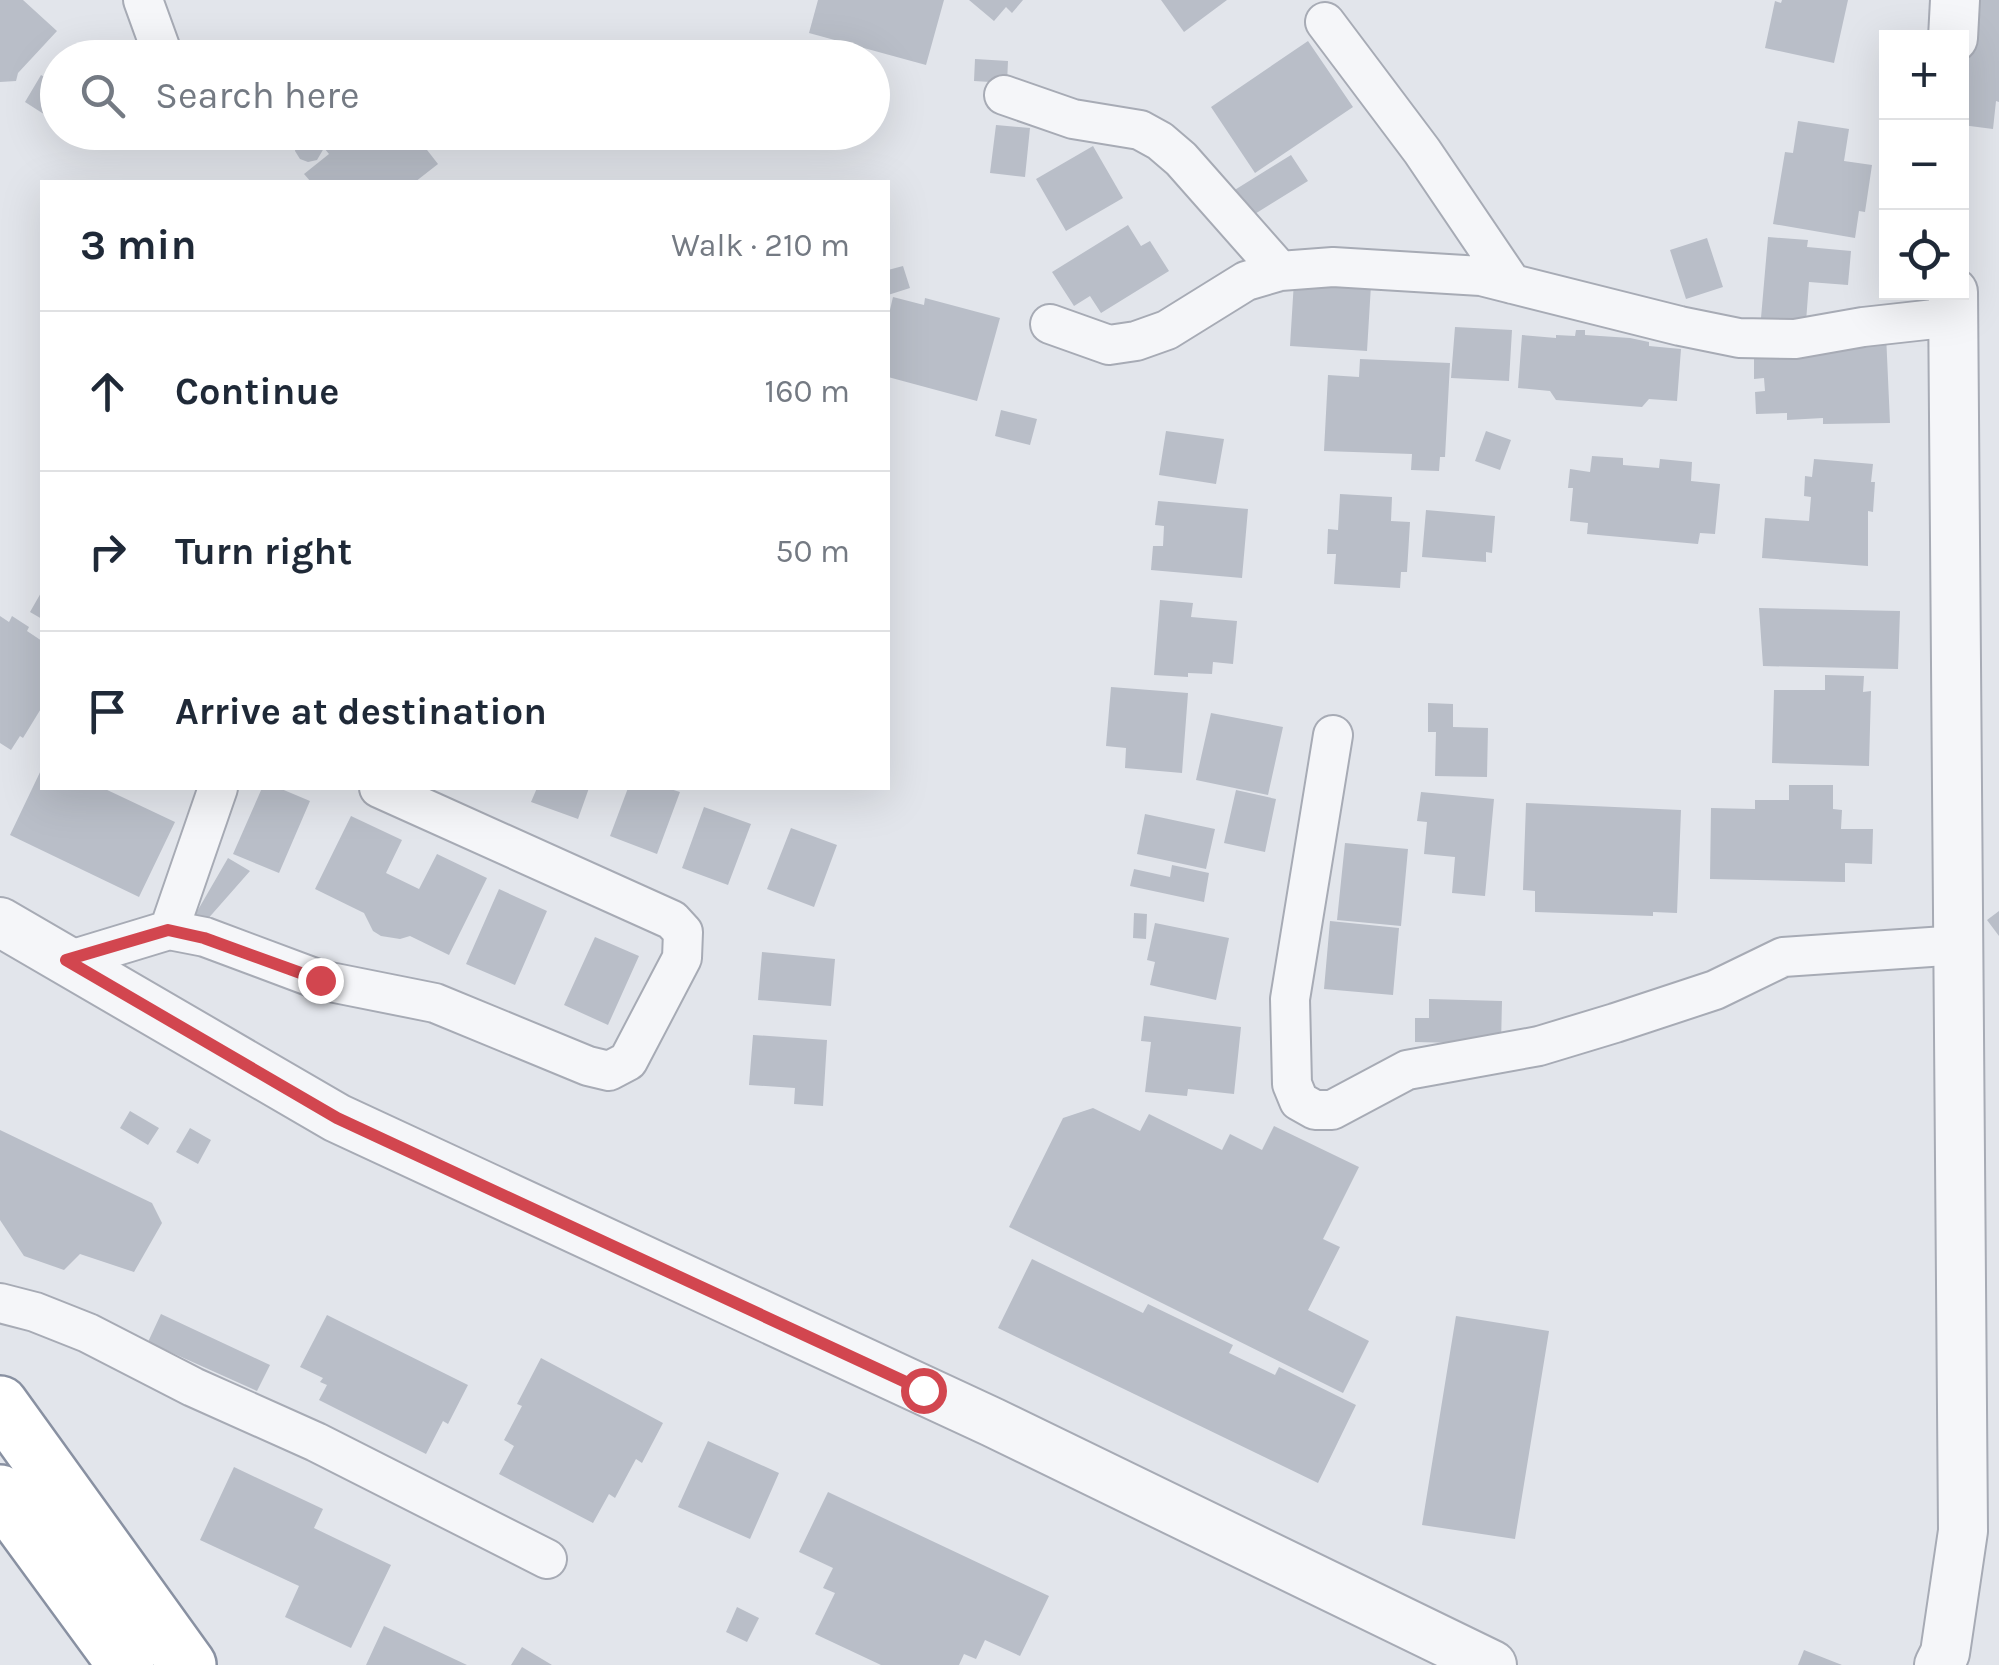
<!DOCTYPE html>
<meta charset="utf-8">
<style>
body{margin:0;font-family:Karla,sans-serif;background:#f2f2f3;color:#1f2937}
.controls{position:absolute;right:30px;top:30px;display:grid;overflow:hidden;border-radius:0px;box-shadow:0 10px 40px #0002}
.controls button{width:90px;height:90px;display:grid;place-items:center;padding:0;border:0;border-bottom:2px solid #e0e1e3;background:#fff;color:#1f2937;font:50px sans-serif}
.stop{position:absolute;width:30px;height:30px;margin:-22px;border:8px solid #d2464f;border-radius:50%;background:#fff}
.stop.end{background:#d2464f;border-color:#fff;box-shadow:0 2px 10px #0008}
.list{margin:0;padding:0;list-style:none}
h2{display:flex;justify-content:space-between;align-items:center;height:130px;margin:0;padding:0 40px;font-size:42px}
h2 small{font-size:32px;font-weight:400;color:#747a83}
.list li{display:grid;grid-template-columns:65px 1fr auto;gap:30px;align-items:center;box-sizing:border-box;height:160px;padding:0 40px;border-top:2px solid #e0e1e3}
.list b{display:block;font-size:38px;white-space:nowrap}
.list em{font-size:32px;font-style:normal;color:#747a83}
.icon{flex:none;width:55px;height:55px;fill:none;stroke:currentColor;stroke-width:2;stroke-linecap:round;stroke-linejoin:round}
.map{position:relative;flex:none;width:1999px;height:1665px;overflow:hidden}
.search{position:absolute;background:#fff;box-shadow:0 10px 40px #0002;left:40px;top:40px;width:850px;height:110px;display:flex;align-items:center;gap:25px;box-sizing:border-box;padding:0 35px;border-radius:55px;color:#747a83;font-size:38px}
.panel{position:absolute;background:#fff;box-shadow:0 10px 40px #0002;left:40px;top:180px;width:850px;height:610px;border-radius:0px}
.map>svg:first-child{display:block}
</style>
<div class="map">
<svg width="1999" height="1665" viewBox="0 0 1999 1665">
<rect width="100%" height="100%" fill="#e2e5eb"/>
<path fill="#b9bec8" d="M0,0H23L57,31L18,73L16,81L0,82Z
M818,0H944L926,65L809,33Z
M969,0H1023L1012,13L1006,7L994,21Z
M1161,0H1227L1184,32Z
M1782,0H1848L1834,63L1765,48L1775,1L1781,3Z
M1971,0H1999V102L1996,101L1993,129L1962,125V84Z
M1308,41L1353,107L1255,173L1211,107Z
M975,59L1008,61L1007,83L974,81Z
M41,75L58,85V106L50,118L25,102Z
M1798,121L1849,129L1844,161L1872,165L1865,212L1859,211L1855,238L1773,224L1785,152L1793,153Z
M996,125L1030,128L1025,177L990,173Z
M309,132H413L438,164L415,182H311L304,174L329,154L324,148L317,160L308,162L300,159L295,151L296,141L301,134Z
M1093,146L1123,198L1066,231L1036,179Z
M1291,155L1308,181L1242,222L1225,196Z
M1128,225L1141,246L1150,241L1169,271L1101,313L1090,296L1074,306L1052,272Z
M1768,237L1808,240L1807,247L1851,251L1848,285L1809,282L1806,322L1761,318Z
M1707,238L1723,287L1686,299L1670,250Z
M903,266L910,288L888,295V270Z
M1294,281L1371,285L1367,351L1290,346Z
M893,297L924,305L925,298L1000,318L977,401L888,377V318Z
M1455,327L1512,330L1509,381L1451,378Z
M1576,330H1585V335L1630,338L1649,342V346L1681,349L1677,401L1649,399L1642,407L1556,400L1550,391L1518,388L1522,335L1556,338V335L1575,336Z
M1886,334L1890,423L1823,424V418L1787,420V413L1756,414L1755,392L1765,391L1764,378L1754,379V359Z
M1360,359L1450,363L1445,457H1440L1439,471L1411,470L1412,454L1324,451L1328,375L1359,377Z
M1001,410L1037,419L1030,445L995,436Z
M1166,431L1224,439L1216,484L1159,475Z
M1486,431L1511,440L1500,470L1475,461Z
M1592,456L1623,458V465L1659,468L1660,459L1692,462L1691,481L1720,484L1715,534L1700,533L1698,544L1587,534L1588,523L1570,521L1573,488H1568L1570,469L1590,472Z
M1814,459L1873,464L1871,482H1875L1873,512L1868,511V566L1762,558L1765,518L1809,521L1811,497L1804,496L1805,476L1812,477Z
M1340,494L1392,497L1391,521L1410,522L1407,572H1401L1400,588L1334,584L1336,554H1327L1328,529L1338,530Z
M1158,501L1248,509L1242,578L1151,570L1153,546H1163L1164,526L1155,525Z
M1426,510L1495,516L1492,553L1486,552V562L1422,557Z
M42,591V619L30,612Z
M1160,600L1193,603L1191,617L1237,621L1233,664L1213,662L1212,674L1188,673V677L1154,675Z
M1759,608L1900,611L1898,669L1763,666Z
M0,616L9,622L12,616L29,627L27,631L42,641V707L23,738L20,736L11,750L0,743Z
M1825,675L1864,676L1863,692L1871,691L1869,766L1772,763L1774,690H1825Z
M1111,687L1188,693L1182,773L1125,768L1126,748L1106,746Z
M1428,703L1453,704V727L1488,728L1487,777L1435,776L1436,732H1428Z
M1211,713L1283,727L1268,795L1196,780Z
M42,768V788H103L175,822L139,897L10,835Z
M1789,785H1833V809L1842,810L1841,829H1873L1872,864L1845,863V882L1710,879L1711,808L1755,809V800H1789Z
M262,788H279L310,801L279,873L233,854Z
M537,788H589L578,819L531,802Z
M628,788H667L680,792L657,854L610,836Z
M1236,790L1276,799L1265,852L1224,843Z
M1421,792L1494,799L1485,896L1452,893L1455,857L1424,854L1427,822L1417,821Z
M1526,803L1681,810L1677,913L1653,912V916L1535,912V891L1523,890Z
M704,807L751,824L728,885L682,868Z
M1145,814L1215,829L1206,869L1137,854Z
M351,816L402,840L386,873L419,889L437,854L487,878L449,955L410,936L400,939L381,936L373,931L364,913L315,889Z
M791,828L837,845L814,907L767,889Z
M1345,843L1408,849L1401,926L1337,920Z
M228,858L250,871L206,921L195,915Z
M1172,865L1209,873L1204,902L1130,886L1134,869L1170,877Z
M499,889L547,911L515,985L466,964Z
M1999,911V936L1987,920Z
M1134,913L1147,914L1146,939L1133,938Z
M1330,921L1399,928L1393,995L1324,989Z
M1155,923L1229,938L1216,1000L1150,985L1155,962L1147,960Z
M595,937L639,956L608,1025L564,1005Z
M762,952L835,959L831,1006L758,1000Z
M1429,999L1502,1001L1501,1044L1415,1042V1018H1429Z
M1144,1016L1241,1027L1234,1094L1188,1089L1187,1096L1145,1092L1151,1042L1141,1041Z
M753,1035L827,1040L823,1106L794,1104L795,1088L749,1085Z
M1093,1108L1140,1131L1149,1114L1222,1150L1230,1134L1262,1150L1274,1126L1359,1167L1323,1239L1340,1247L1308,1310L1369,1341L1343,1393L1009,1227L1063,1118Z
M130,1111L159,1128L148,1145L120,1128Z
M190,1128L211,1140L198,1164L176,1152Z
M0,1130L152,1203L162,1223L134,1272L80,1254L64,1270L24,1256L0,1220Z
M1032,1259L1143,1313L1148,1304L1233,1345L1229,1353L1275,1375L1279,1367L1356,1405L1318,1483L998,1328Z
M161,1314L270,1365L257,1391L148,1342Z
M327,1315L468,1385L448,1424L443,1421L426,1454L319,1400L327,1385L320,1382L323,1378L300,1367Z
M1456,1316L1549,1331L1515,1539L1422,1525Z
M541,1358L663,1423L642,1463L636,1459L615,1498L609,1494L593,1523L499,1474L514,1446L504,1440L522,1406L517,1404Z
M708,1441L779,1473L750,1539L678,1507Z
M234,1467L323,1509L314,1528L391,1565L351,1648L285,1617L299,1586L200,1540Z
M828,1492L1049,1596L1020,1656L985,1640L976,1659L964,1654L959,1665H881L815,1634L835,1593L823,1588L833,1568L799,1552Z
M737,1607L759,1618L747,1642L726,1632Z
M384,1626L467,1665H366Z
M522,1647L552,1665H511Z
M1804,1650L1842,1665H1798Z"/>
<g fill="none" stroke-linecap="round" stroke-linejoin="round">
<g stroke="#a7abb5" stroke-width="42">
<path id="minor" d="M143,0L164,58
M1325,22L1422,151L1512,284
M1004,95L1073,119L1140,130L1160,141L1181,159L1280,271
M1050,324L1109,345L1136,341L1167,330L1246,281L1280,271L1333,267L1481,276L1680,326L1739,338L1795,339L1863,327L1953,317
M1333,735L1290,999L1292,1084L1299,1101L1315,1110H1332L1407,1070L1539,1046L1615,1023L1715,990L1783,957L1960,945
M169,930L218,788
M67,961L169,930L205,937L320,980L435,1003L588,1066L609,1071L628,1061L682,958L683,932L672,920L379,788
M0,1303L35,1312L88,1333L193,1387L316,1442L547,1559"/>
</g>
<g stroke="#a7abb5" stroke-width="52">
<path id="tertiary" d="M1953,38L1955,0
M0,922L337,1118L992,1422L1492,1665
M1939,1665L1945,1653L1963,1531L1953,292"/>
</g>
<g stroke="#8991a2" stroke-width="60">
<path id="trunk" d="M0,1404L188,1665
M0,1493L126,1665"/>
</g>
<use href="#minor" stroke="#f5f6f9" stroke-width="38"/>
<use href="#tertiary" stroke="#f5f6f9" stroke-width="48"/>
<use href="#trunk" stroke="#fff" stroke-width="55"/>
</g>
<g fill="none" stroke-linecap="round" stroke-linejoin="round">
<path stroke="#d2464f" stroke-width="12" d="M320,980L204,938L168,930L66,960L337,1118L923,1390"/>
</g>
</svg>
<div class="controls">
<button>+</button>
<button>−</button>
<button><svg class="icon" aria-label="locate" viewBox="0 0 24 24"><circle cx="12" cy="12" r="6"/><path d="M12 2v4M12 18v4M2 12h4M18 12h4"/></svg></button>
</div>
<div class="stop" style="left:923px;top:1390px"></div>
<div class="stop end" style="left:320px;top:980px"></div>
<div class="search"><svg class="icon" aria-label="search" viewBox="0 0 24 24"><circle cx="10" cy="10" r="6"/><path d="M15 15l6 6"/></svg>Search here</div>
<section class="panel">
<h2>3 min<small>Walk · 210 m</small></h2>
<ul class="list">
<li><svg class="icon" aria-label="ahead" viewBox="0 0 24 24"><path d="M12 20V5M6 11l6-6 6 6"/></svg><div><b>Continue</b></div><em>160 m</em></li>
<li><svg class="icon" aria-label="right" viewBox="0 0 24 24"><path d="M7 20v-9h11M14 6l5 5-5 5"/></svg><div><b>Turn right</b></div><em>50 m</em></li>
<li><svg class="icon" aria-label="arrive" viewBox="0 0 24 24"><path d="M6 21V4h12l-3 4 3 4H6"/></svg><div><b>Arrive at destination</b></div></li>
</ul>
</section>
</div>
